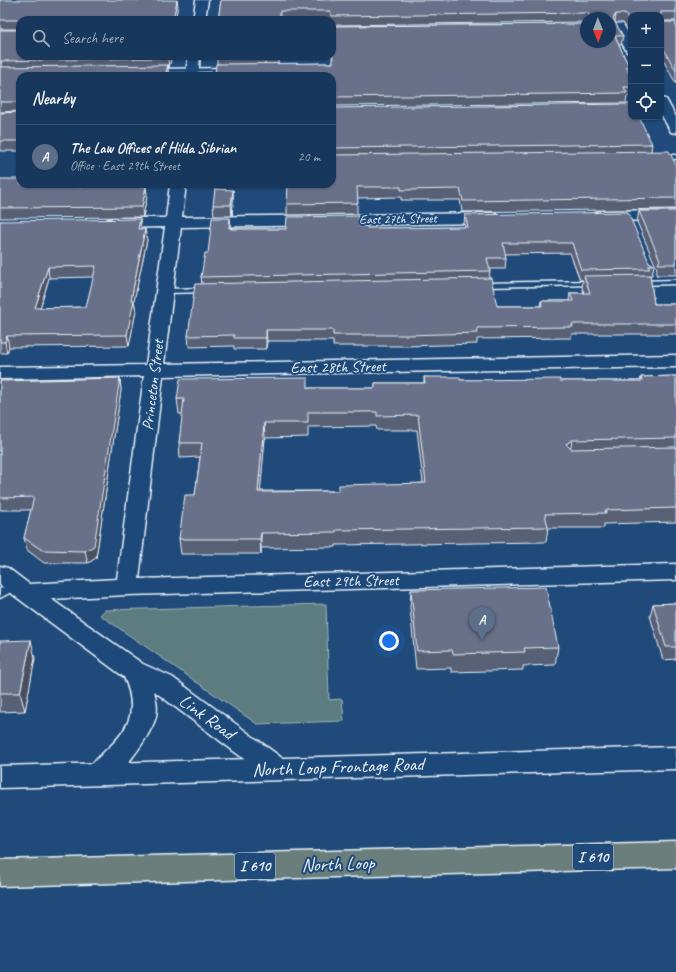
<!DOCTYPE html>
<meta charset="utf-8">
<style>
body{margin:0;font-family:Caveat,sans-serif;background:#244365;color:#f1f3f6}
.controls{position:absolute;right:12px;top:12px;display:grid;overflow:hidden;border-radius:8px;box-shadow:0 1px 3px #0004}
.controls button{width:36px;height:36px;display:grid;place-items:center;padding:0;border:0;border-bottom:1px solid #365272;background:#17385c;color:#f1f3f6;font:20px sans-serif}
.compass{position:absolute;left:580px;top:12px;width:36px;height:36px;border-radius:50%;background:#17385c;box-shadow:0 1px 3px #0004;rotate:179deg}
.you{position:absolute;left:389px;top:641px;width:14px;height:14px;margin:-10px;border:3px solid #fff;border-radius:50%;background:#1a73e8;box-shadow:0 0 0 6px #1a73e833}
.badge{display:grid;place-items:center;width:26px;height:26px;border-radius:50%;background:#ffd166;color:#fff;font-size:13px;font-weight:700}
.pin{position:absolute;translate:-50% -33px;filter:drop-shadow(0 1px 2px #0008)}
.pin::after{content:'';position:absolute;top:21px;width:14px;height:12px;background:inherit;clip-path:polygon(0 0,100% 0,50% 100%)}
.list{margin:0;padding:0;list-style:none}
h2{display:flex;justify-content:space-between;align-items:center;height:52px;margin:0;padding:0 16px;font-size:17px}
h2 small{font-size:13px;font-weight:400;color:#9eacbb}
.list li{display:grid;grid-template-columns:26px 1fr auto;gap:12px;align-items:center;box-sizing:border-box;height:64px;padding:0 16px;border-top:1px solid #365272}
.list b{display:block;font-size:15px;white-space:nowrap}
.list p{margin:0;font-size:13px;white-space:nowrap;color:#9eacbb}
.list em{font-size:13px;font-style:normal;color:#9eacbb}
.icon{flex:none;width:22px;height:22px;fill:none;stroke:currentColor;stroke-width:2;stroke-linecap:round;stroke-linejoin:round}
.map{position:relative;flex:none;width:676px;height:972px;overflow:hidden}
.search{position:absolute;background:#17385c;box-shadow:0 1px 3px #0004;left:16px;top:16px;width:320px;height:44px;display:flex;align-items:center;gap:10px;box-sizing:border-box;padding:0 14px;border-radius:12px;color:#9eacbb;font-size:15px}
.panel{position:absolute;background:#17385c;box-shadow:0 1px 3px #0004;left:16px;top:72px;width:320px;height:116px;border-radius:12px}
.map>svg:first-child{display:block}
</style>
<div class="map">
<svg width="676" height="972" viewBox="0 0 676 972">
<rect width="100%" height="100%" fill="#1f4a7a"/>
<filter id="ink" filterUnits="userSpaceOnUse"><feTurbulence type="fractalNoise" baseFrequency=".025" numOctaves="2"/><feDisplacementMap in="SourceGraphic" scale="8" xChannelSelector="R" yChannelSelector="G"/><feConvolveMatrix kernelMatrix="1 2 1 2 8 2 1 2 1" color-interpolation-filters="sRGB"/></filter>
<g filter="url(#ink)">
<path fill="#5b7b80" stroke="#a2b6bc" d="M326,604L329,700L342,699L344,721L257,724L100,615L105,610Z"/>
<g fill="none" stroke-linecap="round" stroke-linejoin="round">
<g stroke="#e8f1f8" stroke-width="3">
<path id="service" d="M229,68L232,70L231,71L155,73L152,71L155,69Z
M676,155V159H658L655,157L658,155Z
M676,280V284L638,285L634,283L638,281Z
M596,281L600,283L599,285L480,287L476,285L480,283Z
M206,288L210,290L209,292L165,293L161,291L165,289Z
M15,581L19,582L20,585L19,588L0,598V589Z"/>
</g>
<g stroke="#e8f1f8" stroke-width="3">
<path id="minor" d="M196,0H208L205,20H193Z
M619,23L623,24L631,38V53L627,52L613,27L615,24Z
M188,56H200L198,76H186Z
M661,98L666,99L676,117V133L671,132L661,114Z
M170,184H186L182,217L493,213L499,215L501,218L499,221L493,223L181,227L164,364L676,355V367L163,376L139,579L676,564V580L127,595L51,599L143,664L172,677L286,761L290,769L286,777L277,780L268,777L154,691C156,699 158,707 156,716C153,733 116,786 97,785C95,785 91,783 89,782L85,774C90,764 98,759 105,751C131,728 138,709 124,677L0,585V566L8,568L29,584L117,579L144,376L0,379V367L146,365L165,227L113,228L107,226L105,223L107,220L113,218H166Z
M676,210V220L601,221L595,219L593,216L595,213L601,211Z"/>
</g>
<g stroke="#e8f1f8" stroke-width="3">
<path id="secondary" d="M676,747V769L0,788V766Z"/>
</g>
<g stroke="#e8f1f8" stroke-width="3">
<path id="motorway" d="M676,842V868L0,886V860Z"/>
</g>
<use href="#service" fill="#1f4a7a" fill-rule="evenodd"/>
<use href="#minor" fill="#1f4a7a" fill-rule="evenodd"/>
<use href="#secondary" fill="#1f4a7a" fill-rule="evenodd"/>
<use href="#motorway" fill="#6b7f7c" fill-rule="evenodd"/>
</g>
<path fill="#596176" stroke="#e8f1f8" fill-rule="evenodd" d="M0,0L178,6L20,56H172L169,67H168V76H20V151H0V113L20,112V111L0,112V30H20V29H0Z
M221,0H676V21H661V22H676V84L661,56V15H631V35L623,23H615L623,36L621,45H619L629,67V72L631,77V96H627L626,103L332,106V76L217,64V56H279L278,64L332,63V26L586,24L610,18H586V22L332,25V20H218Z
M332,108L652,144L651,151L676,165V209L462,212L460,200H401V197L357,198V214L287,215V204L332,184Z
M0,179L20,184H79L78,187L144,186L147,196L143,217L0,218Z
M233,190V201L232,216H214L213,205Z
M639,211H676V275H656L657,269L637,222Z
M465,215L649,262L654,265L652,275H650L654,304H676V334H572L571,338L477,339V344L406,346H333V341H267L266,349H234V346L189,347L188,336L202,284L201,277L208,253L231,228L232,229H286L359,226L367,228L465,227L464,224ZM570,253L580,280H583L582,287L584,293H570L569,301H541L540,306H497L489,278L490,271L489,269H505L506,258L505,254Z
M0,221L141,229L147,240L134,301L136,311L129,346L9,347L7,353H0ZM94,277L86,307L40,308L49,278Z
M676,376V522L604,524V528H548L546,542L336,545V547L261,548V554H181L179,539L195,495L200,457L180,458L179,443L183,414H179L177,399L308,388H375V383H424V377L460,380L560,381H640L641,377ZM376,426L377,430H417L423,483L339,491H260L265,438L308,437V427Z
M120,378L121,390L96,558L88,563H44L27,550L24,538L31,510H0V381Z
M411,590L558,647L555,665L523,666V670L451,672V668L416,669L410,608Z
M676,603V659L663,660L650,616L653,604Z
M0,641L35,658L25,711L0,712Z"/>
<path fill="#494f60" stroke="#e8f1f8" d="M177,0L178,6L175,20H173Z
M616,14L615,23L613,19Z
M169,56H172L169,67L168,58Z
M1,61L3,70L0,72V62Z
M168,65V76H165Z
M75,184H79L75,197L74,187Z
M146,186L147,196L143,217L142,207Z
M233,190V201L232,216L231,205Z
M230,218L231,228H229Z
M140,219L141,229L139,240L138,229Z
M145,229L147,240L134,301L136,311L129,346L127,335L131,300Z
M48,267L49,278L37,319L35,308Z
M266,330L267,341L266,349Z
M7,336L9,347L7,353L5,342Z
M120,378L121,390L96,558L88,563L85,551Z
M264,423L265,438L259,506L258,492Z
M572,440L570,454L566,444Z
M261,533V554L260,539Z
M31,640L35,658L25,711L20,693Z"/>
<path fill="#687189" stroke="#e8f1f8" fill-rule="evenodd" d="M0,0H177L173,20H20V56H169L168,58L1,61L0,62V30H20V20H0Z
M221,0H676V12H661V22H676V71L661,44V15H631V24L625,14H616L613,19L623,36H615L629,67H626L631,77V87H624L627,93L332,97V76H215L216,64L333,63L332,26L586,24V42H610V18H589V14L587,13L331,16V12L328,11H280V20H218Z
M217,56H278V57L217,58Z
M168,65L165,76H20V141H0V113L20,112L19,102H0V66L1,67Z
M631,104V117H639L652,144L332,148V108Z
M669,151L676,165V198L463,201L460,189L401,190V187H357L358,203L287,204L288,184H332V155Z
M0,179H20V184H75L74,187L116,186V184H142L141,186H146L142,207L0,208Z
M215,189L233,190L231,205H213Z
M639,211H676V264H658L660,260Z
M628,212L649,262L654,265H649V269L581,270L572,243H503L506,258H487L490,271L201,277L205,253H208L212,218H230L229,228H231V229H286L287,217L358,216L359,226H367V228L468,227L465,215Z
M140,219L138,229H145L131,300H134L127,335L7,336L5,342H0V221ZM96,266L86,307L35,308L48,267Z
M650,275L654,304H676V324H572L573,327L477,328L478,333L407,335H333V330H266V338H234V335L188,336L195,284L491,278L497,306H542L541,301H573L570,293H590L584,276Z
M676,376V438L572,440L566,444L571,449L676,447V508L605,510L606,513L545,514L548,527L336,530V532L261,533L260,539H179L185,495H195L202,443H179L184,399H177L180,379L308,378V388H375V383H425L424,377H460V380L560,379V381H642L641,377ZM308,412H377V416L418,415L426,483L339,485V491L258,492L264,423H308Z
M120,378L94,546L85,551L42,550L24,538L34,497L0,498V381Z
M546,587L558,647L524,648L525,652L453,654L452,650L417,651L411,590Z
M676,603V647H666L653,604Z
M31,640L20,693H0V641Z"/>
</g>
<g text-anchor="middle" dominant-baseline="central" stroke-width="4" stroke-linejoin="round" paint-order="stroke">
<g font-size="13" fill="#e8f1f8" stroke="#1f4a7a">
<text transform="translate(398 219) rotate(-1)">East 27th Street</text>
</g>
<g fill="#1f4a7a" stroke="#acbfd2" stroke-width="1">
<rect x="573" y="844" width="40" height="26" rx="3"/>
<rect x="235" y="853" width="40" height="26" rx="3"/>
</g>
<g font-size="15" font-weight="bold" fill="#e8f1f8">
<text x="593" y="857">I 610</text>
<text x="255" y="866">I 610</text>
</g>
<g font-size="16" fill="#e8f1f8" stroke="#1f4a7a">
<text transform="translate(338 367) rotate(-1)">East 28th Street</text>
<text transform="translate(153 385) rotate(-83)">Princeton Street</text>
<text transform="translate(351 581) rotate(-1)">East 29th Street</text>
</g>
<g font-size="19" fill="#e8f1f8" stroke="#1f4a7a">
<text transform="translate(207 717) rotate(36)">Link Road</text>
<text transform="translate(338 767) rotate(-2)">North Loop Frontage Road</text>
<text transform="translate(338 864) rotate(-2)">North Loop</text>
</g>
</g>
</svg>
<div class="controls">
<button>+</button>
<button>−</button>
<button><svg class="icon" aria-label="locate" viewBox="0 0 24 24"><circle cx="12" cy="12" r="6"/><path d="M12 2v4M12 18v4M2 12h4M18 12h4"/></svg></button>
</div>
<svg class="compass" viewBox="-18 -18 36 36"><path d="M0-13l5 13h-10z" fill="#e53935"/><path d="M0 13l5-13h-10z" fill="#9eacbb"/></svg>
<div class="you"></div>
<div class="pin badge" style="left:482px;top:640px;background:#5c6f8a">A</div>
<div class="search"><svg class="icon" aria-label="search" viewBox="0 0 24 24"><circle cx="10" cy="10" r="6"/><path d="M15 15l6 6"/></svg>Search here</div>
<section class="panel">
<h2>Nearby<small></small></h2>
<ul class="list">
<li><span class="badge" style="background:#5c6f8a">A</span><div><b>The Law Offices of Hilda Sibrian</b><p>Office · East 29th Street</p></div><em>20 m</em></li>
</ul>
</section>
</div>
